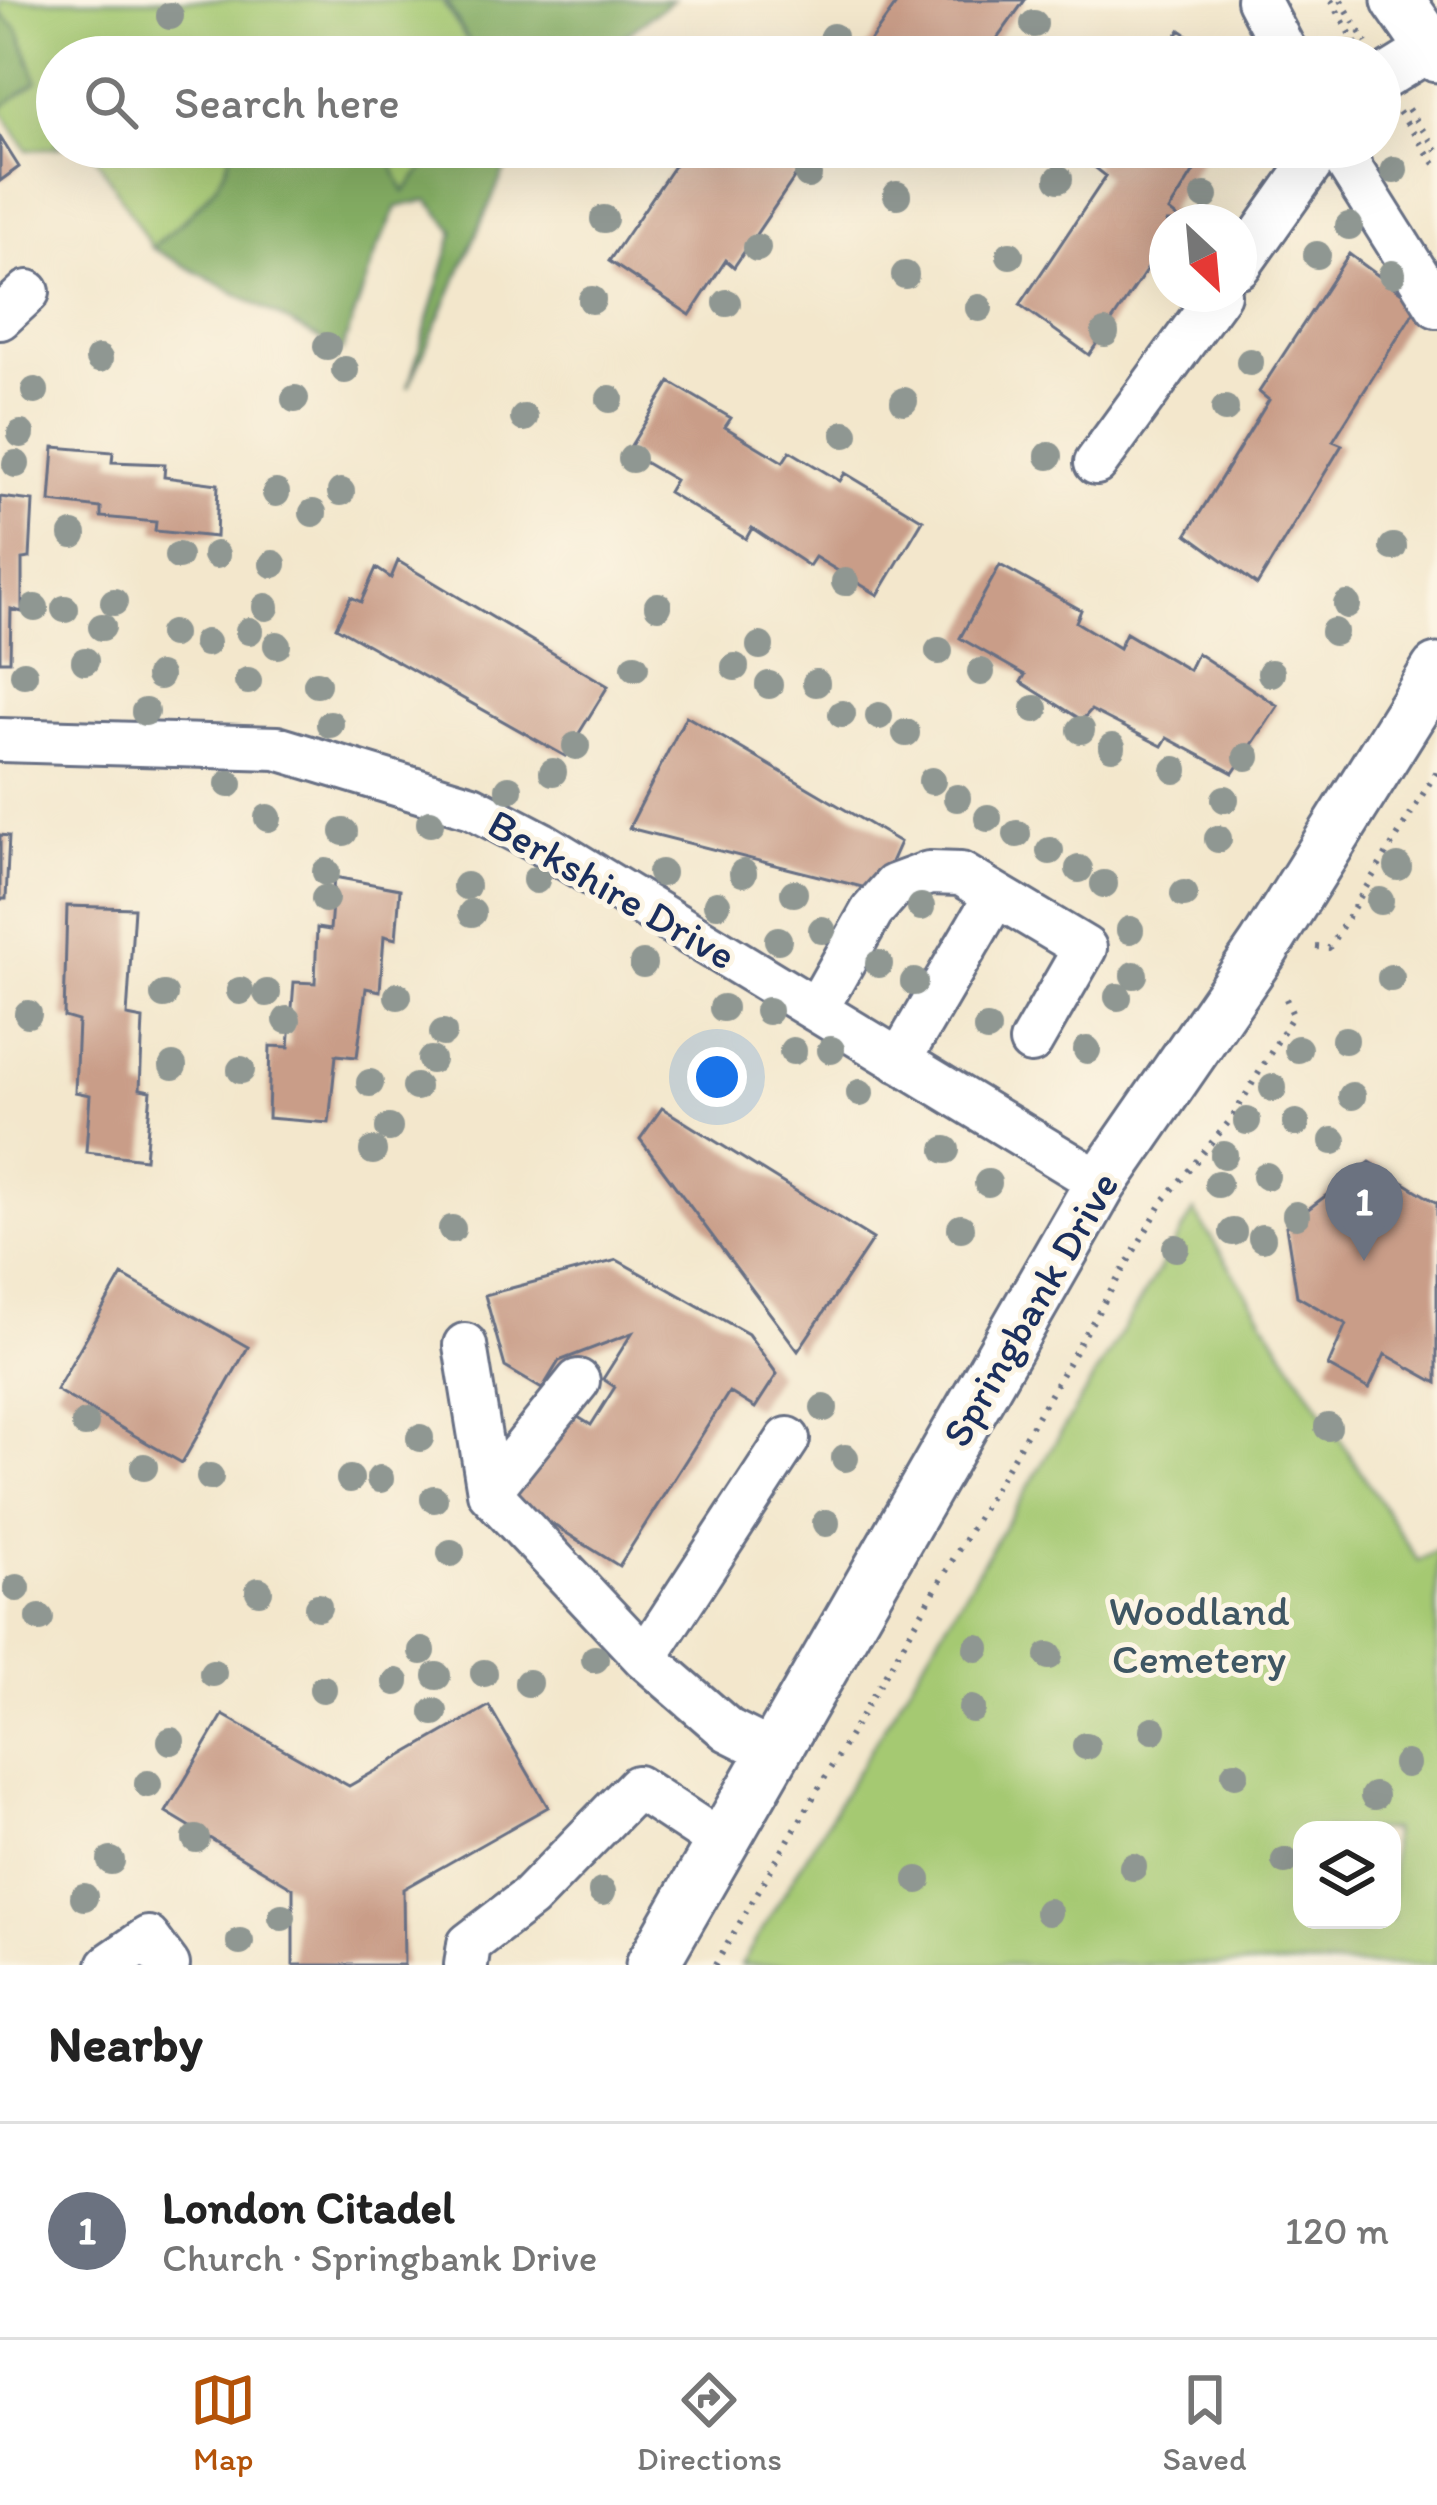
<!DOCTYPE html>
<meta charset="utf-8">
<style>
body{margin:0;font-family:Itim,sans-serif;background:#f2f2f2;color:#222}
.controls{position:absolute;right:36px;bottom:36px;display:grid;overflow:hidden;border-radius:24px;box-shadow:0 12px 48px #0002}
.controls button{width:108px;height:108px;display:grid;place-items:center;padding:0;border:0;border-bottom:3px solid #e0e0e0;background:#fff;color:#222;font:60px sans-serif}
.compass{position:absolute;left:1149px;top:204px;width:108px;height:108px;border-radius:50%;background:#fff;box-shadow:0 12px 48px #0002;rotate:154deg}
.you{position:absolute;left:717px;top:1077px;width:42px;height:42px;margin:-30px;border:9px solid #fff;border-radius:50%;background:#1a73e8;box-shadow:0 0 0 18px #1a73e833}
.badge{display:grid;place-items:center;width:78px;height:78px;border-radius:50%;background:#b45309;color:#fff;font-size:39px;font-weight:700}
.pin{position:absolute;translate:-50% -99px;filter:drop-shadow(0 3px 6px #0008)}
.pin::after{content:'';position:absolute;top:63px;width:42px;height:36px;background:inherit;clip-path:polygon(0 0,100% 0,50% 100%)}
.list{margin:0;padding:0;list-style:none}
h2{display:flex;justify-content:space-between;align-items:center;height:156px;margin:0;padding:0 48px;font-size:51px}
h2 small{font-size:39px;font-weight:400;color:#767676}
.list li{display:grid;grid-template-columns:78px 1fr auto;gap:36px;align-items:center;box-sizing:border-box;height:216px;padding:0 48px;border-top:3px solid #e0e0e0}
.list b{display:block;font-size:45px;white-space:nowrap}
.list p{margin:0;font-size:39px;white-space:nowrap;color:#767676}
.list em{font-size:39px;font-style:normal;color:#767676}
.icon{flex:none;width:66px;height:66px;fill:none;stroke:currentColor;stroke-width:2;stroke-linecap:round;stroke-linejoin:round}
.map{position:relative;flex:none;width:1437px;height:1965px;overflow:hidden}
.search{position:absolute;background:#fff;box-shadow:0 12px 48px #0002;left:36px;right:36px;top:36px;height:132px;display:flex;align-items:center;gap:30px;box-sizing:border-box;padding:0 42px;border-radius:66px;color:#767676;font-size:45px}
.sheet{height:372px;background:#fff}
nav{display:flex;justify-content:space-around;align-items:center;box-sizing:border-box;height:168px;border-top:3px solid #e0e0e0;background:#fff;font-size:33px;color:#767676}
nav a{display:grid;justify-items:center;gap:6px}
nav .on{color:#b45309}
.map>svg:first-child{display:block}
</style>
<div class="map">
<svg width="1437" height="1965" viewBox="0 0 1437 1965">
<rect width="100%" height="100%" fill="#fcf5e5"/>
<filter id="ink" filterUnits="userSpaceOnUse"><feTurbulence type="fractalNoise" baseFrequency=".00833" numOctaves="2"/><feDisplacementMap in="SourceGraphic" scale="24" xChannelSelector="R" yChannelSelector="G"/><feConvolveMatrix kernelMatrix="1 2 1 2 8 2 1 2 1" color-interpolation-filters="sRGB"/></filter>
<filter id="wash" filterUnits="userSpaceOnUse"><feTurbulence type="fractalNoise" baseFrequency=".004" numOctaves="4" result="noise"/><feDisplacementMap in="SourceGraphic" scale="48" xChannelSelector="R" yChannelSelector="G"/><feGaussianBlur stdDeviation="2.7" result="paint"/><feColorMatrix in="noise" values="0 0 0 0 0 0 0 0 0 0 0 0 0 0 0 0 0 1.4 0 .05"/><feComposite in="paint" operator="in"/></filter>
<g filter="url(#wash)">
<rect width="100%" height="100%" fill="#f3e7cc"/>
<path fill="#a5c972" stroke="#607c68" stroke-width="3" fill-rule="evenodd" d="M0,0H441L478,57H57V147H66L27,150L0,109L36,80L18,29L0,13Z
M90,147H231C227,189 182,221 152,248Z
M385,147H442L404,193Z
M1194,1211L1418,1561L1437,1550V1965H741ZM1392,1830V1920H1302V1830Z"/>
<path fill="#84ad64" stroke="#506e61" stroke-width="3" d="M445,0H673L595,57H478Z
M0,13L18,29L37,81L0,109Z
M231,147H385L404,192L442,147H515L408,388L454,231L428,200L397,207L377,250L342,351L152,248C182,221 227,189 231,147Z"/>
<g id="blocks">
<path fill="#c99d88" d="M899,0H1025L984,57H859Z
M1180,30L1219,57H1163Z
M0,137L19,167L0,181Z
M687,147H815L734,267L726,260L690,315L609,261Z
M1105,147H1209L1169,211L1183,222H1167V240L1089,355L1020,305L1106,176L1093,166Z
M1349,254L1418,305L1333,441L1342,445L1257,585L1187,534L1269,400L1259,392Z
M670,382L731,418L725,427L783,462L790,451L840,481L845,473L923,520L878,595L815,557L809,566L752,528L746,539L668,492L675,480L627,452Z
M54,447L113,452L112,462L165,464L164,477L218,484L216,537L155,531L156,522L101,517V508L50,502Z
M0,497L33,501L30,558L22,559V612L11,609L10,661H0Z
M398,561L608,686L565,756L336,627L351,597L361,602L376,568L391,578Z
M1000,565L1081,610L1076,622L1119,648L1126,633L1189,670L1197,653L1278,706L1233,773L1167,738L1162,746L1091,710L1082,720L1021,682L1025,675L960,638Z
M686,716L900,842L878,891L629,828Z
M0,835L9,836L6,899H0Z
M334,877L400,889L396,939L384,936L380,991L366,988L357,1057L336,1055L329,1123L268,1118L270,1046L289,1047L294,982L315,983L317,928L330,930Z
M67,906L134,908L127,1016L143,1019L140,1089L151,1091L145,1159L86,1152L90,1095L75,1092L78,1021L64,1017Z
M662,1108L873,1239L798,1351L640,1139Z
M1370,1162L1437,1203V1383L1385,1354L1369,1389L1328,1366L1346,1324L1297,1296L1286,1226Z
M617,1260L748,1334L777,1374L755,1408L729,1392L619,1566L512,1499L568,1411L591,1425L615,1387L603,1379L632,1333L559,1361L542,1389L505,1367L485,1295Z
M122,1275L248,1347L182,1463L56,1390Z
M489,1706L548,1807L403,1889L404,1965H293V1888L166,1812L223,1715L349,1786Z"/>
</g>
</g>
<g filter="url(#ink)">
<use href="#blocks" fill-opacity="0" stroke="#676f84" stroke-width="3"/>
<g fill="none" stroke-linecap="round" stroke-linejoin="round">
<g stroke="#676f84" stroke-width="48">
<path id="minor" d="M1258,0L1288,57
M1380,80L1432,48
M1337,147L1437,306
M1239,266L1323,147
M0,318L28,292
M1096,463L1219,294
M0,740L277,748L472,807L541,843L1101,1183
M816,1010L872,911L894,886L929,873L961,874L1085,948L1031,1042
M899,1061L996,895
M465,1345L489,1492L645,1658
M489,1492L578,1381
M774,1753L728,1730L645,1658L788,1439
M109,1965L148,1938L168,1965
M466,1965L469,1944L529,1898L637,1787L722,1843"/>
</g>
<g stroke="#676f84" stroke-width="57">
<path id="major" d="M1398,0L1437,56
M652,1965L1101,1183L1264,947L1437,670"/>
</g>
<path stroke="#676f84" stroke-width="6" stroke-dasharray="3 9" stroke-linecap="butt" d="M1331,0L1359,49
M1341,0L1366,43
M1408,109L1437,150
M1399,112L1437,167
M1316,947L1329,948L1437,771
M715,1965L1164,1200L1232,1118L1293,1015L1284,994"/>
<use href="#minor" stroke="#fff" stroke-width="42"/>
<use href="#major" stroke="#fff" stroke-width="51"/>
</g>
<g fill="#8f9792">
<circle cx="170" cy="16" r="14"/>
<circle cx="1034" cy="24" r="14"/>
<circle cx="833" cy="37" r="14"/>
<circle cx="1394" cy="170" r="14"/>
<circle cx="808" cy="175" r="14"/>
<circle cx="1059" cy="179" r="14"/>
<circle cx="897" cy="195" r="14"/>
<circle cx="1205" cy="196" r="14"/>
<circle cx="604" cy="219" r="14"/>
<circle cx="1349" cy="226" r="14"/>
<circle cx="757" cy="248" r="14"/>
<circle cx="1010" cy="255" r="14"/>
<circle cx="1317" cy="255" r="14"/>
<circle cx="1392" cy="274" r="14"/>
<circle cx="905" cy="275" r="14"/>
<circle cx="592" cy="300" r="14"/>
<circle cx="727" cy="303" r="14"/>
<circle cx="979" cy="308" r="14"/>
<circle cx="1105" cy="333" r="14"/>
<circle cx="327" cy="346" r="14"/>
<circle cx="99" cy="359" r="14"/>
<circle cx="1250" cy="362" r="14"/>
<circle cx="345" cy="370" r="14"/>
<circle cx="35" cy="391" r="14"/>
<circle cx="295" cy="399" r="14"/>
<circle cx="610" cy="399" r="14"/>
<circle cx="904" cy="401" r="14"/>
<circle cx="1225" cy="409" r="14"/>
<circle cx="524" cy="418" r="14"/>
<circle cx="21" cy="434" r="14"/>
<circle cx="845" cy="434" r="14"/>
<circle cx="1049" cy="456" r="14"/>
<circle cx="632" cy="459" r="14"/>
<circle cx="16" cy="464" r="14"/>
<circle cx="341" cy="492" r="14"/>
<circle cx="276" cy="493" r="14"/>
<circle cx="313" cy="513" r="14"/>
<circle cx="73" cy="535" r="14"/>
<circle cx="1393" cy="547" r="14"/>
<circle cx="216" cy="555" r="14"/>
<circle cx="178" cy="556" r="14"/>
<circle cx="273" cy="564" r="14"/>
<circle cx="845" cy="582" r="14"/>
<circle cx="114" cy="602" r="14"/>
<circle cx="1347" cy="605" r="14"/>
<circle cx="658" cy="606" r="14"/>
<circle cx="266" cy="607" r="14"/>
<circle cx="35" cy="608" r="14"/>
<circle cx="65" cy="609" r="14"/>
<circle cx="102" cy="627" r="14"/>
<circle cx="249" cy="631" r="14"/>
<circle cx="1334" cy="632" r="14"/>
<circle cx="172" cy="634" r="14"/>
<circle cx="206" cy="643" r="14"/>
<circle cx="277" cy="645" r="14"/>
<circle cx="760" cy="646" r="14"/>
<circle cx="939" cy="651" r="14"/>
<circle cx="85" cy="661" r="14"/>
<circle cx="635" cy="667" r="14"/>
<circle cx="735" cy="667" r="14"/>
<circle cx="981" cy="672" r="14"/>
<circle cx="1271" cy="673" r="14"/>
<circle cx="24" cy="674" r="14"/>
<circle cx="159" cy="676" r="14"/>
<circle cx="248" cy="681" r="14"/>
<circle cx="816" cy="683" r="14"/>
<circle cx="317" cy="684" r="14"/>
<circle cx="769" cy="685" r="14"/>
<circle cx="1035" cy="709" r="14"/>
<circle cx="145" cy="712" r="14"/>
<circle cx="842" cy="714" r="14"/>
<circle cx="879" cy="716" r="14"/>
<circle cx="330" cy="724" r="14"/>
<circle cx="1081" cy="730" r="14"/>
<circle cx="906" cy="733" r="14"/>
<circle cx="576" cy="746" r="14"/>
<circle cx="1112" cy="747" r="14"/>
<circle cx="1247" cy="757" r="14"/>
<circle cx="1175" cy="770" r="14"/>
<circle cx="553" cy="772" r="14"/>
<circle cx="932" cy="781" r="14"/>
<circle cx="229" cy="784" r="14"/>
<circle cx="509" cy="789" r="14"/>
<circle cx="957" cy="798" r="14"/>
<circle cx="1225" cy="799" r="14"/>
<circle cx="268" cy="818" r="14"/>
<circle cx="988" cy="818" r="14"/>
<circle cx="430" cy="823" r="14"/>
<circle cx="344" cy="832" r="14"/>
<circle cx="1017" cy="834" r="14"/>
<circle cx="1218" cy="839" r="14"/>
<circle cx="1050" cy="851" r="14"/>
<circle cx="1398" cy="867" r="14"/>
<circle cx="1079" cy="869" r="14"/>
<circle cx="326" cy="872" r="14"/>
<circle cx="661" cy="873" r="14"/>
<circle cx="743" cy="873" r="14"/>
<circle cx="536" cy="880" r="14"/>
<circle cx="1104" cy="884" r="14"/>
<circle cx="466" cy="886" r="14"/>
<circle cx="794" cy="893" r="14"/>
<circle cx="1184" cy="894" r="14"/>
<circle cx="325" cy="899" r="14"/>
<circle cx="1380" cy="901" r="14"/>
<circle cx="717" cy="904" r="14"/>
<circle cx="921" cy="907" r="14"/>
<circle cx="472" cy="913" r="14"/>
<circle cx="822" cy="930" r="14"/>
<circle cx="1130" cy="930" r="14"/>
<circle cx="778" cy="940" r="14"/>
<circle cx="643" cy="964" r="14"/>
<circle cx="879" cy="964" r="14"/>
<circle cx="1134" cy="975" r="14"/>
<circle cx="1391" cy="978" r="14"/>
<circle cx="914" cy="982" r="14"/>
<circle cx="240" cy="991" r="14"/>
<circle cx="267" cy="993" r="14"/>
<circle cx="164" cy="995" r="14"/>
<circle cx="398" cy="996" r="14"/>
<circle cx="1118" cy="997" r="14"/>
<circle cx="723" cy="1008" r="14"/>
<circle cx="768" cy="1011" r="14"/>
<circle cx="28" cy="1014" r="14"/>
<circle cx="287" cy="1020" r="14"/>
<circle cx="987" cy="1029" r="14"/>
<circle cx="443" cy="1033" r="14"/>
<circle cx="1345" cy="1040" r="14"/>
<circle cx="1298" cy="1049" r="14"/>
<circle cx="831" cy="1050" r="14"/>
<circle cx="1087" cy="1050" r="14"/>
<circle cx="793" cy="1051" r="14"/>
<circle cx="431" cy="1060" r="14"/>
<circle cx="173" cy="1066" r="14"/>
<circle cx="241" cy="1070" r="14"/>
<circle cx="370" cy="1083" r="14"/>
<circle cx="416" cy="1087" r="14"/>
<circle cx="1273" cy="1088" r="14"/>
<circle cx="860" cy="1093" r="14"/>
<circle cx="1352" cy="1096" r="14"/>
<circle cx="1247" cy="1121" r="14"/>
<circle cx="1296" cy="1123" r="14"/>
<circle cx="389" cy="1128" r="14"/>
<circle cx="1333" cy="1141" r="14"/>
<circle cx="946" cy="1150" r="14"/>
<circle cx="373" cy="1151" r="14"/>
<circle cx="1224" cy="1155" r="14"/>
<circle cx="1266" cy="1176" r="14"/>
<circle cx="988" cy="1183" r="14"/>
<circle cx="1218" cy="1184" r="14"/>
<circle cx="1296" cy="1215" r="14"/>
<circle cx="961" cy="1228" r="14"/>
<circle cx="452" cy="1229" r="14"/>
<circle cx="1233" cy="1232" r="14"/>
<circle cx="1262" cy="1238" r="14"/>
<circle cx="1176" cy="1248" r="14"/>
<circle cx="824" cy="1408" r="14"/>
<circle cx="85" cy="1424" r="14"/>
<circle cx="1328" cy="1427" r="14"/>
<circle cx="420" cy="1438" r="14"/>
<circle cx="845" cy="1458" r="14"/>
<circle cx="144" cy="1467" r="14"/>
<circle cx="210" cy="1477" r="14"/>
<circle cx="350" cy="1479" r="14"/>
<circle cx="380" cy="1479" r="14"/>
<circle cx="434" cy="1499" r="14"/>
<circle cx="826" cy="1523" r="14"/>
<circle cx="451" cy="1553" r="14"/>
<circle cx="17" cy="1588" r="14"/>
<circle cx="259" cy="1591" r="14"/>
<circle cx="318" cy="1607" r="14"/>
<circle cx="40" cy="1618" r="14"/>
<circle cx="977" cy="1648" r="14"/>
<circle cx="422" cy="1651" r="14"/>
<circle cx="1049" cy="1656" r="14"/>
<circle cx="595" cy="1659" r="14"/>
<circle cx="213" cy="1673" r="14"/>
<circle cx="484" cy="1673" r="14"/>
<circle cx="437" cy="1676" r="14"/>
<circle cx="396" cy="1682" r="14"/>
<circle cx="528" cy="1683" r="14"/>
<circle cx="323" cy="1689" r="14"/>
<circle cx="972" cy="1709" r="14"/>
<circle cx="434" cy="1712" r="14"/>
<circle cx="1153" cy="1730" r="14"/>
<circle cx="171" cy="1741" r="14"/>
<circle cx="1086" cy="1746" r="14"/>
<circle cx="1406" cy="1764" r="14"/>
<circle cx="1235" cy="1774" r="14"/>
<circle cx="148" cy="1784" r="14"/>
<circle cx="1374" cy="1796" r="14"/>
<circle cx="196" cy="1839" r="14"/>
<circle cx="111" cy="1861" r="14"/>
<circle cx="1285" cy="1861" r="14"/>
<circle cx="1133" cy="1867" r="14"/>
<circle cx="918" cy="1880" r="14"/>
<circle cx="602" cy="1892" r="14"/>
<circle cx="84" cy="1897" r="14"/>
<circle cx="1048" cy="1912" r="14"/>
<circle cx="282" cy="1917" r="14"/>
<circle cx="240" cy="1942" r="14"/>
</g>
</g>
<g text-anchor="middle" dominant-baseline="central" stroke-width="10" stroke-linejoin="round" paint-order="stroke">
<g font-size="42" fill="#1b2f5e" stroke="#fcf5e5">
<text transform="translate(612 889) rotate(30)">Berkshire Drive</text>
<text transform="translate(1030 1309) rotate(-60)">Springbank Drive</text>
</g>
<g font-size="42" fill="#3e5663" stroke="#fcf5e5">
<text x="1199" y="1610">Woodland<tspan x="1199" dy="48">Cemetery</tspan></text>
</g>
</g>
</svg>
<div class="controls">
<button><svg class="icon" aria-label="layers" viewBox="0 0 24 24"><path d="M12 4l9 5-9 5-9-5zM3 14l9 5 9-5"/></svg></button>
</div>
<svg class="compass" viewBox="-18 -18 36 36"><path d="M0-13l5 13h-10z" fill="#e53935"/><path d="M0 13l5-13h-10z" fill="#767676"/></svg>
<div class="you"></div>
<div class="pin badge" style="left:1364px;top:1261px;background:#6b7280">1</div>
<div class="search"><svg class="icon" aria-label="search" viewBox="0 0 24 24"><circle cx="10" cy="10" r="6"/><path d="M15 15l6 6"/></svg>Search here</div>
</div>
<section class="sheet">
<h2>Nearby<small></small></h2>
<ul class="list">
<li><span class="badge" style="background:#6b7280">1</span><div><b>London Citadel</b><p>Church · Springbank Drive</p></div><em>120 m</em></li>
</ul>
</section>
<nav>
<a class="on"><svg class="icon" aria-label="map" viewBox="0 0 24 24"><path d="M3 6l6-2 6 2 6-2v14l-6 2-6-2-6 2zM9 4v14M15 6v14"/></svg>Map</a>
<a><svg class="icon" aria-label="directions" viewBox="0 0 24 24"><path d="M12 3l9 9-9 9-9-9zM9 14v-3h6M13 9l2 2-2 2"/></svg>Directions</a>
<a><svg class="icon" aria-label="saved" viewBox="0 0 24 24"><path d="M7 4h10v16l-5-4-5 4z"/></svg>Saved</a>
</nav>
